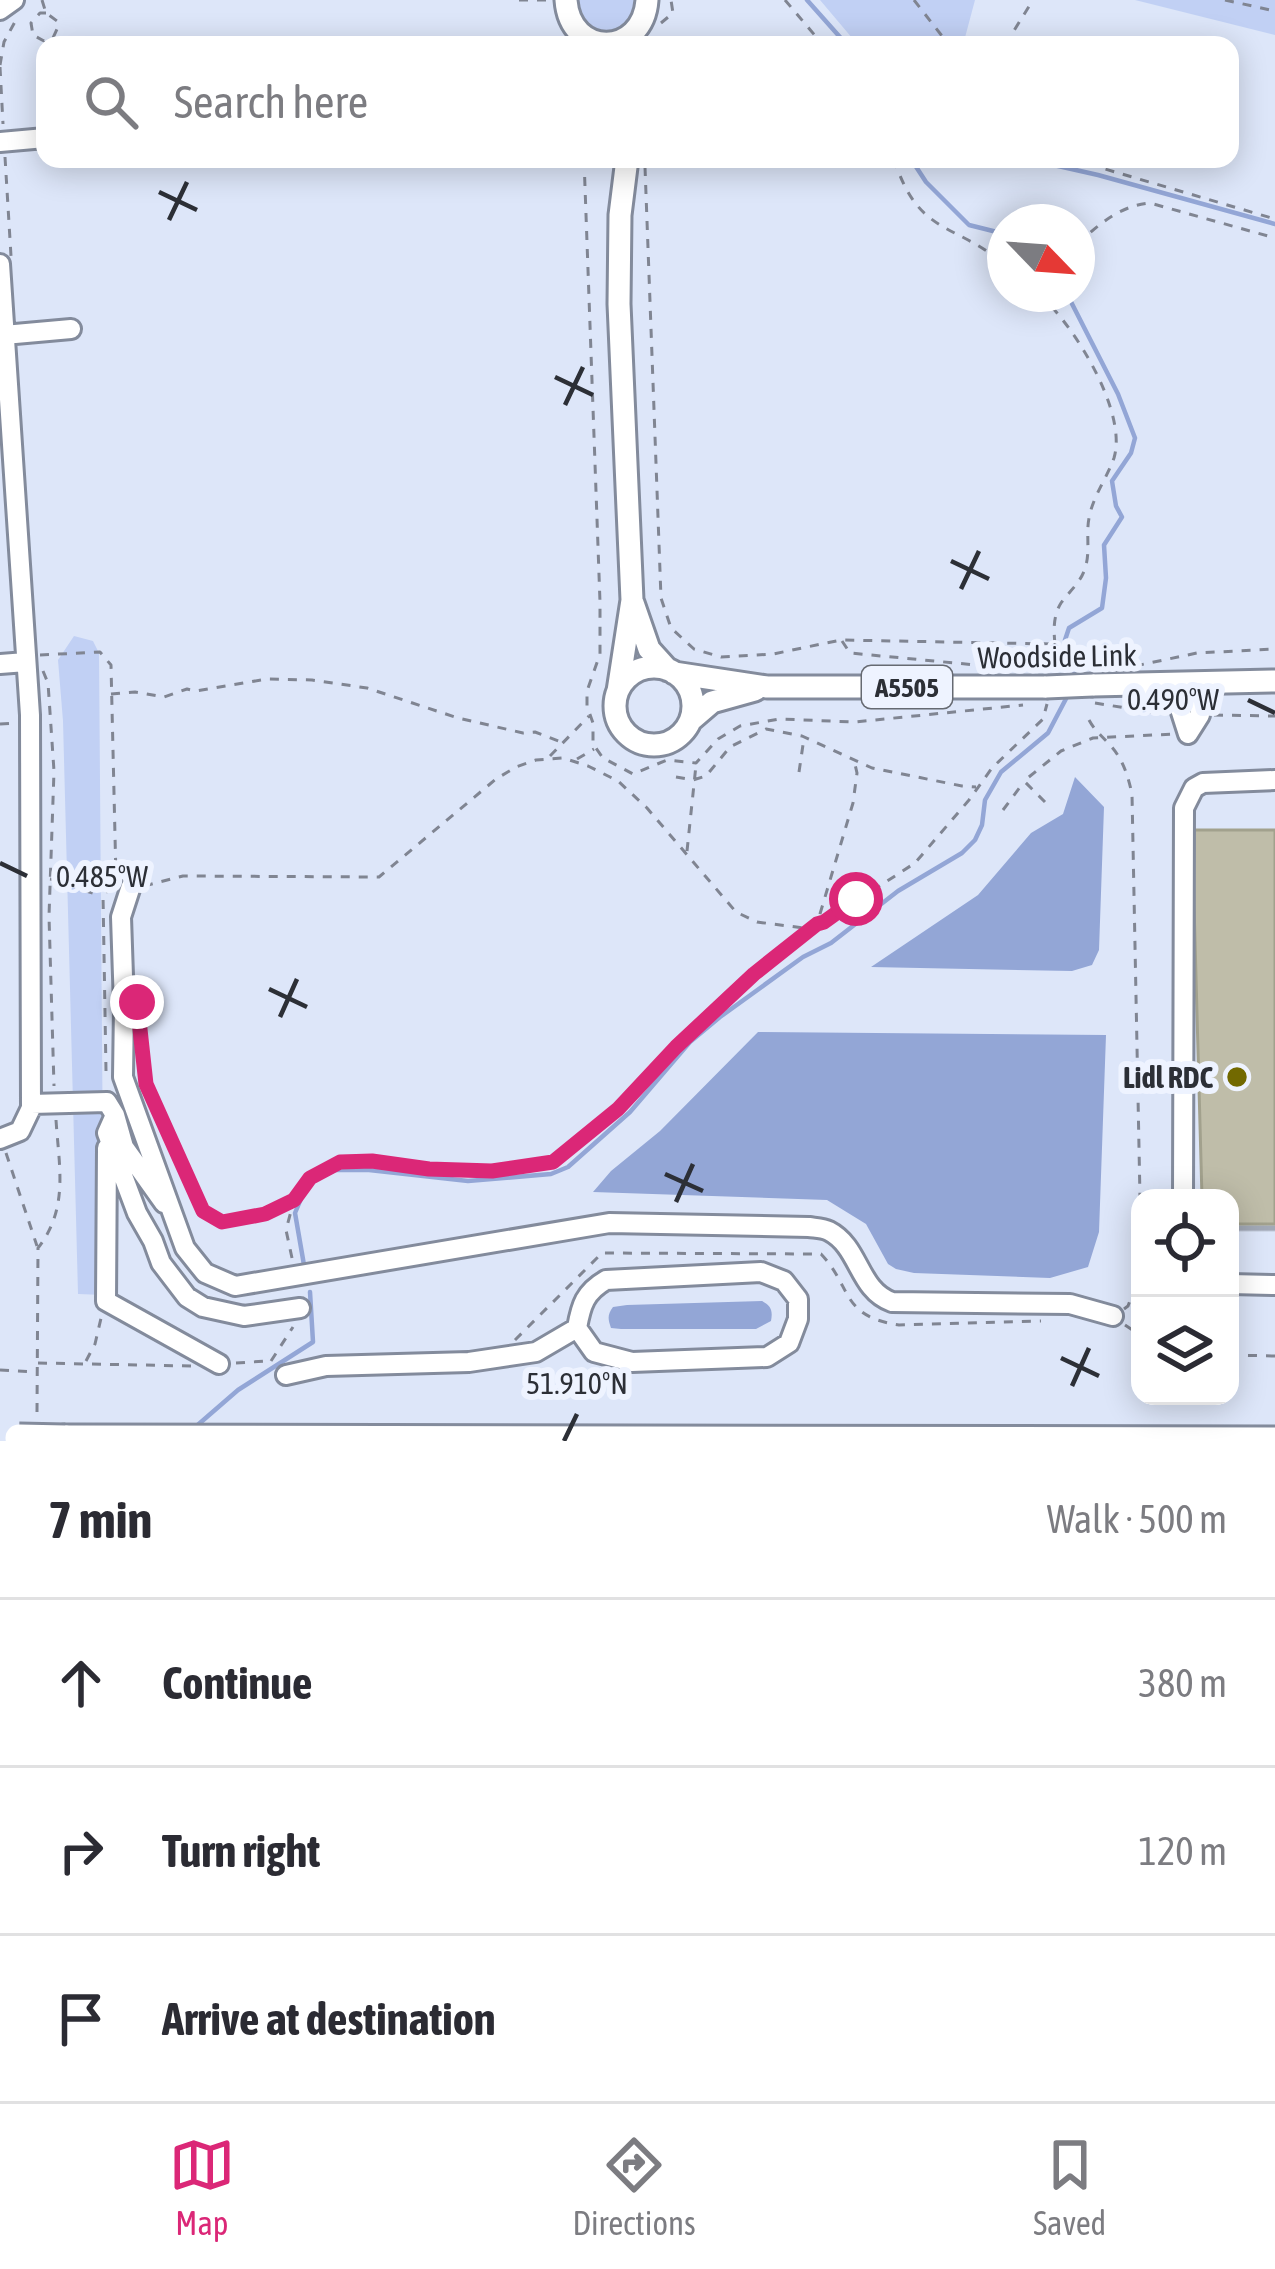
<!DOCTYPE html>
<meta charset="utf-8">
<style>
body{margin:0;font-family:"Asap Condensed",sans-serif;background:#f7f7f7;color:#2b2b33}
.controls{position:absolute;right:36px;bottom:36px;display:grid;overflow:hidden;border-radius:24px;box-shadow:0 6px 30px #0003}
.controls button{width:108px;height:108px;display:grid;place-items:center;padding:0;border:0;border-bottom:3px solid #e1e1e2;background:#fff;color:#2b2b33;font:60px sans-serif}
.compass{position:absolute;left:987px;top:204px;width:108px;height:108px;border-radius:50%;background:#fff;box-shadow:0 6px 30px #0003;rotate:115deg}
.stop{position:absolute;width:36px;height:36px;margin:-27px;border:9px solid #db2777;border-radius:50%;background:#fff}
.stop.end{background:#db2777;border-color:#fff;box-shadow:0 3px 12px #0008}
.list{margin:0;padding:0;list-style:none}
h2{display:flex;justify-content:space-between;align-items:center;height:156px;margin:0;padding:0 48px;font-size:51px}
h2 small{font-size:39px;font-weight:400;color:#7c7c81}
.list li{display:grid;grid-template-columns:78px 1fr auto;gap:36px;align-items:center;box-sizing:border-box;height:168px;padding:0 48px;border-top:3px solid #e1e1e2}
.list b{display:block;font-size:45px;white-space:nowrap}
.list em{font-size:39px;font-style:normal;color:#7c7c81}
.icon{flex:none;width:66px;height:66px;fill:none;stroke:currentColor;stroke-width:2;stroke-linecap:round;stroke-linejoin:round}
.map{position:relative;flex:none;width:1275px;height:1441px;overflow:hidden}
.search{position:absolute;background:#fff;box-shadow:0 6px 30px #0003;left:36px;right:36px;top:36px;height:132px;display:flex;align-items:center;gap:30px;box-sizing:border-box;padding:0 42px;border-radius:24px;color:#7c7c81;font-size:45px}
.sheet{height:660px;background:#fff}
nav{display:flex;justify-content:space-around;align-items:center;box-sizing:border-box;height:168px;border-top:3px solid #e1e1e2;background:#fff;font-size:33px;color:#7c7c81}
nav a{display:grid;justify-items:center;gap:6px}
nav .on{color:#db2777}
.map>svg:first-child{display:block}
</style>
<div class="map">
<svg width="1275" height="1441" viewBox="0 0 1275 1441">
<defs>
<filter id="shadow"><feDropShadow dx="5.5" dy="5.5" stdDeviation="0" flood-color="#0004"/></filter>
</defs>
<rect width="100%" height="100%" fill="#dde6f9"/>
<path fill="#c1d0f4" d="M574,0H639L627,29L606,36L579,21Z
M820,0H975L963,45H858Z
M1135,0H1275V35Z
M74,636L93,641L99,653L104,1295L78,1294L63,721L58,660Z"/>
<path fill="#93a6d6" d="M1075,777L1104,807L1099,950L1092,965L1072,971L871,967L978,895L1031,833L1063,814Z
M758,1032L1106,1035L1099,1232L1088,1267L1050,1278L914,1273L896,1269L888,1264L866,1224L827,1200L593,1192L611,1171L660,1131Z
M762,1301C771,1306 773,1310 771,1321L756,1329H621L611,1328C608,1319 607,1315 613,1307L627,1305Z"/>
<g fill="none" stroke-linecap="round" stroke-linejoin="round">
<path stroke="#93a6d6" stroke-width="4.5" d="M807,0L847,45
M911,159L926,182L969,225L1005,234
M946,159L958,162L970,159
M1027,159L1098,175L1275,224
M1067,294L1118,394L1135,438L1131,453L1112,481L1116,506L1122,517L1104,545L1106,578L1102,608L1069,628L1065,640L1076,677
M304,1265L295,1213L303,1194L311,1182L335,1170H369L468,1181L551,1174L568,1167L630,1112L690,1042L720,1017L803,957L831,943L898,891L962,853L975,840L982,825L985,800L1001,772L1048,733L1069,693
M193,1429L238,1390L313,1342L310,1292"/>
</g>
<path fill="#bfbda9" stroke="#a2a18d" stroke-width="3" filter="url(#shadow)" d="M1192,830H1275V1224H1230V1198H1202Z"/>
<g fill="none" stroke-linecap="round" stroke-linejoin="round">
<g stroke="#838b9c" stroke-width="24">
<path id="minor" d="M0,10L14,0
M0,142L45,138
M0,264L30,715L31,1108L20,1131L0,1139
M4,335L71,329
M0,664L26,662
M1172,684L1188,734
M1188,734L1200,715L1199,683
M131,886L121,917L124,1006L123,1077L185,1248L205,1273L235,1286L609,1223L809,1227C816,1228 823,1228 829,1231C860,1247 858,1290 892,1302L1070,1304L1113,1316
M31,1104L107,1102L115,1115L124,1147L164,1203
M115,1115L107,1133L137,1213L153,1241L161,1263L187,1297L203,1307L244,1316L300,1308
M107,1148L106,1301L219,1364
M1183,1198L1184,808L1194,788L1203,783L1275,780
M1230,1284L1275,1285
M286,1375L326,1366L469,1362L536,1352L577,1328C581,1305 585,1292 606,1280L761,1272L784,1281L798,1299V1319L789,1343L767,1357L632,1362L594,1352L577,1328"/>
</g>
<g stroke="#838b9c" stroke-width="27">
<path id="major" d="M566,0C570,58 643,57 647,0
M633,603L649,649L668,670
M615 706a39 39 0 1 1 78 0a39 39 0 1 1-78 0Z
M674,673L767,687H1046
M1093,685L1275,681
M618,691L632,600L619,304L620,215L627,159
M691,720L712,702L755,690"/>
</g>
<g stroke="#838b9c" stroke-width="33">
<path id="highway" d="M65,1439L1275,1441"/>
</g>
<path stroke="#808592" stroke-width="3" stroke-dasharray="9 9" stroke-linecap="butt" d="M42,0L46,13L57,21L58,27L53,38L44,41L33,35L31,23L40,13H46
M519,0H546
M785,0L823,45
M914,0L949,45
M1225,0L1275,11
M661,23L673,13L671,0
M1005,45L1033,0
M0,65L4,42L17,18
M0,67L3,124
M5,157L11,256
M584,159L600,602V654L587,691V706L593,723V744L603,758L633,774L667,760L696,763L718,739L740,726L779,719L855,722L1023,705
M894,159C919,237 954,221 1005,265
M1071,159L1275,219
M645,167L661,598L671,628L694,649L721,657L773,654L841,640L1051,644
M1077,244C1100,224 1119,206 1150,203L1275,238
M1039,294C1073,324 1128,411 1114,458C1107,478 1093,496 1089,518C1086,533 1090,550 1086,565C1082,582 1070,590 1061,603C1049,622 1056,647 1058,667
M842,641L850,653L1018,669
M40,655L100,652L111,665L116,878
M1135,666L1197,653L1275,649
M43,671L48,683L54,771L49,916L54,1086
M111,694L135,692L164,697L187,689L196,691L267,679L312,680L367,688L458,718L523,733L535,732L564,743
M1095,703L1163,714
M1214,715L1275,716
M1089,720C1095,731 1102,736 1110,745C1123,759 1128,776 1132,794L1140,1198
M0,724L17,723
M550,756L589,716
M577,759L594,749
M799,772L804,738
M676,777L693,780L706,776L730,747L766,729L802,736L872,768L962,786L976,787
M1045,802L1024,781L1061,751L1093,738L1174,734
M1003,810L1023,783
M687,851L696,765
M50,879C69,882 83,892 101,895
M144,886L183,876L379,877L496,779L516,767L536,760L563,758L588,766L618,781L647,808L736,912L757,922L804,928L824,922L915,863L969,800L992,768L1043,719L1047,704
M140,1029L145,1084L203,1211L222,1221L265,1214L292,1201
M106,1071L103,895L113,886
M6,1153L37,1246
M292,1258L286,1230L294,1200L310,1178L326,1168L340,1162L372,1161L429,1169L492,1171L553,1163L618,1109L677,1047L754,974L817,924L853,803L857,773L854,760
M1124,1309L1128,1306L1138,1279L1140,1213
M1125,1325L1140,1335
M515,1340L602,1253L821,1254C853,1288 840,1316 899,1325L1041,1321
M1230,1355L1275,1356
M86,1361L95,1344L102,1314
M271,1361L293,1327
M38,1363L191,1366
M236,1363L268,1361
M0,1370L36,1372
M37,1412L38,1248C69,1208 59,1167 56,1120"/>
<use href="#minor" stroke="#fff" stroke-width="18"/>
<use href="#major" stroke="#fff" stroke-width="21"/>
<use href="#highway" stroke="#fff" stroke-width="27"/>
<g stroke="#838b9c" stroke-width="27" stroke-linecap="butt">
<path id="major-bridge" d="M1046,687L1093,685"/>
</g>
<g stroke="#838b9c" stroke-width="33" stroke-linecap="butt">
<path id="highway-bridge" d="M19,1438L65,1439"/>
</g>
<use href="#major-bridge" stroke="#fff" stroke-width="21"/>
<use href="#highway-bridge" stroke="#fff" stroke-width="27"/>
</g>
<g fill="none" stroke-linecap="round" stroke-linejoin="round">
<path stroke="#db2777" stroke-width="15" d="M137,1002L146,1084L203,1211L222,1222L265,1214L294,1200L310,1178L340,1162L372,1161L429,1169L492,1171L553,1162L618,1109L676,1047L754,974L817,924L824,922L856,899"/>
</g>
<path fill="none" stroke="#2c2f36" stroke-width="4.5" d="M159,192L197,210M169,220L187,182M555,377L593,395M565,405L583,367M951,561L989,579M961,589L979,551M1248,700L1275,713M0,863L27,876M269,989L307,1007M280,1017L297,979M665,1174L703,1191M676,1202L693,1164M1061,1358L1099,1376M1072,1386L1089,1348M564,1441L577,1414"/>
<circle fill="#726900" stroke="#eef3ff" stroke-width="4.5" cx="1237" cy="1077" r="12"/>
<g text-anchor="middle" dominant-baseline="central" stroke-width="12" stroke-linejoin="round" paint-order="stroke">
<rect fill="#eef3ff" stroke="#666a72" stroke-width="3" x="862" y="666" width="90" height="42" rx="9"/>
<g font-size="27" font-weight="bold" fill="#2c2f36">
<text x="907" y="687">A5505</text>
</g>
<g font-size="30" fill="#2c2f36" stroke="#eef3ff">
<text transform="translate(1057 656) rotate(-1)">Woodside Link</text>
</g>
<g font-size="30" font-weight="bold" fill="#2c2f36" stroke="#eef3ff" text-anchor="end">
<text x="1213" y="1077">Lidl RDC</text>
</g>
</g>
<g font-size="30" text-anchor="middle" fill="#2c2f36" stroke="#eef3ff" stroke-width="12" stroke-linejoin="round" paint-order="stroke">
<text x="1173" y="710">0.490°W</text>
<text x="102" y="887">0.485°W</text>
<text x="577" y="1394">51.910°N</text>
</g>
</svg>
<div class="controls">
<button><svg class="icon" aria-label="locate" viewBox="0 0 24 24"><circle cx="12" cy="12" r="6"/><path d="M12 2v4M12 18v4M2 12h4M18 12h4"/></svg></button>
<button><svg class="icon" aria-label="layers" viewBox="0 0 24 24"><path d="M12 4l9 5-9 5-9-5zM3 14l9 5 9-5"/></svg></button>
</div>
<svg class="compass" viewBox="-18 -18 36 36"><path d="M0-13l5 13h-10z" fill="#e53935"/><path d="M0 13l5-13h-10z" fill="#7c7c81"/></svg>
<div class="stop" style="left:856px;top:899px"></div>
<div class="stop end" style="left:137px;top:1002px"></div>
<div class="search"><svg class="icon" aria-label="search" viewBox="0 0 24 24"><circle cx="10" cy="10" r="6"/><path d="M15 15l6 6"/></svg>Search here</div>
</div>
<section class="sheet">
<h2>7 min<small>Walk · 500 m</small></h2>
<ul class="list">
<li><svg class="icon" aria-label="ahead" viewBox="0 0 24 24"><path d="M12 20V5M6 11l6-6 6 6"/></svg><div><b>Continue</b></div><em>380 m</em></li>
<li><svg class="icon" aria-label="right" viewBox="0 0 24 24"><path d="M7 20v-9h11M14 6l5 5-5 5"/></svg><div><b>Turn right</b></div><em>120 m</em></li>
<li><svg class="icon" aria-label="arrive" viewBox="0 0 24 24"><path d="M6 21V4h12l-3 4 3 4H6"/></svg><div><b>Arrive at destination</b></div></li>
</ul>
</section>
<nav>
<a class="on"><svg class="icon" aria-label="map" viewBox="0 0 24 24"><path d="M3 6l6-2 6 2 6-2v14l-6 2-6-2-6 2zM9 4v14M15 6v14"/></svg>Map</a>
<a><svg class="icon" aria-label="directions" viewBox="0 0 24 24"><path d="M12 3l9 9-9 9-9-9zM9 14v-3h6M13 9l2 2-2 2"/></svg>Directions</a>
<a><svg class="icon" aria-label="saved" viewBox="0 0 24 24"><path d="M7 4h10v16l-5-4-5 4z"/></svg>Saved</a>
</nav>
